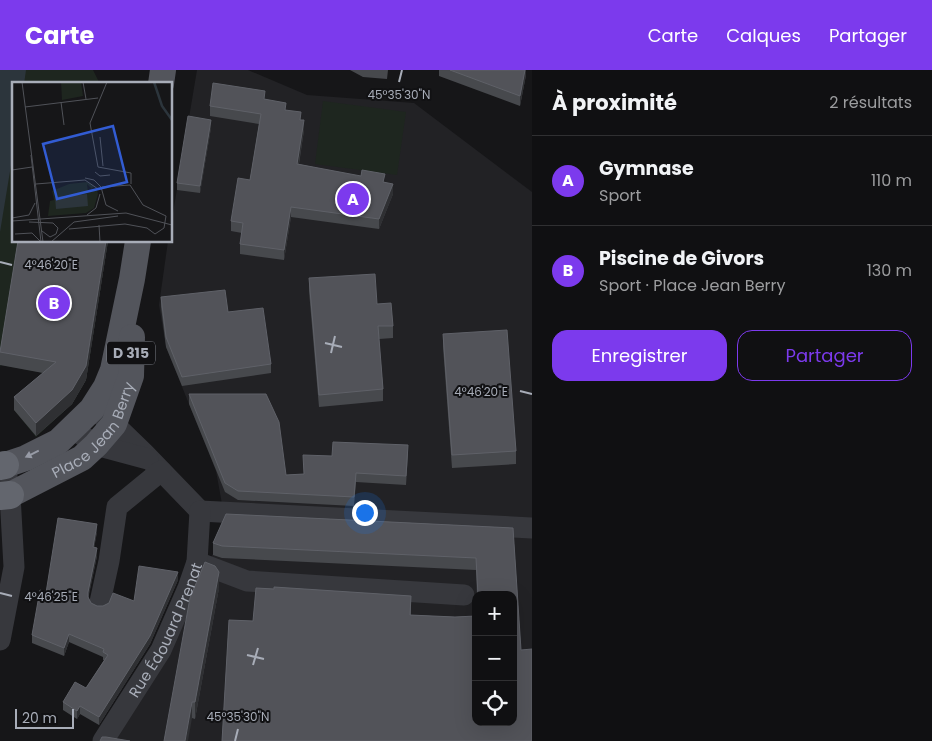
<!DOCTYPE html>
<html lang="fr">
<meta charset="utf-8">
<style>
body{margin:0;font-family:Poppins,sans-serif;background:#19191b;color:#f1f3f6}
.controls{position:absolute;right:15px;bottom:15px;display:grid;overflow:hidden;border-radius:10px;box-shadow:0 5px 20px #0002}
.controls button{width:45px;height:45px;display:grid;place-items:center;padding:0;border:0;border-bottom:1px solid #303032;background:#101012;color:#f1f3f6;font:25px sans-serif}
.scale{position:absolute;left:15px;bottom:12px;width:59px;box-sizing:border-box;padding-left:5px;border:2px solid #a8adb8;border-top:0;font-size:14px;line-height:18px;white-space:nowrap;color:#a8adb8;-webkit-text-stroke:4px #111113;paint-order:stroke}
.you{position:absolute;left:364px;top:442px;width:18px;height:18px;margin:-12px;border:4px solid #fff;border-radius:50%;background:#1a73e8;box-shadow:0 0 0 8px #1a73e833}
.badge{display:grid;place-items:center;width:32px;height:32px;border-radius:50%;background:#7c3aed;color:#fff;font-size:16px;font-weight:700}
.pin{position:absolute;translate:-50% -50%;border:2px solid #fff;box-shadow:0 1px 5px #0006}
.list{margin:0;padding:0;list-style:none}
h2{display:flex;justify-content:space-between;align-items:center;height:65px;margin:0;padding:0 20px;font-size:21px}
h2 small{font-size:16px;font-weight:400;color:#9c9d9f}
.list li{display:grid;grid-template-columns:32px 1fr auto;gap:15px;align-items:center;box-sizing:border-box;height:90px;padding:0 20px;border-top:1px solid #303032}
.list b{display:block;font-size:19px;white-space:nowrap}
.list p{margin:0;font-size:16px;white-space:nowrap;color:#9c9d9f}
.list em{font-size:16px;font-style:normal;color:#9c9d9f}
.actions{display:flex;gap:10px;padding:15px 20px}
.actions a{flex:1;padding:11px 0;border:1px solid #7c3aed;border-radius:15px;text-align:center;font-size:18px;color:#7c3aed}
.actions .main{background:#7c3aed;color:#fff}
.icon{flex:none;width:28px;height:28px;fill:none;stroke:currentColor;stroke-width:2;stroke-linecap:round;stroke-linejoin:round}
.map{position:relative;flex:none;width:532px;height:671px;overflow:hidden}
header{display:flex;align-items:center;gap:30px;box-sizing:border-box;height:70px;padding:0 25px;background:#7c3aed;color:#fff}
header strong{font-size:24px}
nav{display:flex;gap:28px;margin-inline-start:auto;font-size:18px}
main{display:flex}
aside{flex:1;background:#101012}
.map>svg:first-child{display:block}
</style>
<header>
<strong>Carte</strong>
<nav><a>Carte</a><a>Calques</a><a>Partager</a></nav>
</header>
<main>
<div class="map">
<svg width="532" height="671" viewBox="0 0 532 671">
<rect width="100%" height="100%" fill="#161618"/>
<path fill="#222225" fill-rule="evenodd" d="M197,0H248L307,25L414,33L532,122V671H110L178,558L226,456L216,401L166,277L159,235L168,171H171V155ZM476,525H513V652H476Z"/>
<path fill="#1e261f" d="M0,0H93L100,14H14V171H108L86,310L72,334L36,367L14,340L45,314L71,308L1,295L0,297Z
M323,31L406,42L397,105L315,94Z"/>
<path fill="#2c353c" d="M0,0H26L24,14H14V77L0,162Z"/>
<g fill="none" stroke-linecap="round" stroke-linejoin="round">
<g stroke="#37383d" stroke-width="21">
<path d="M102,346L114,354L144,383L200,441"/>
<path d="M73,359L96,375L148,389"/>
<path d="M200,441L532,458"/>
<path d="M197,492L247,511L464,525"/>
<path d="M100,532L109,491L117,437L161,401"/>
<path d="M0,570L14,497L10,425L5,395"/>
<path id="s1" d="M103,671L161,580L188,518L197,492L200,441"/>
</g>
<g stroke="#53555c" stroke-width="26">
<path d="M161,14L163,0"/>
<path d="M5,395L26,388L58,372L92,339L106,317L113,300L132,209L138,171"/>
<path id="s2" d="M10,425L82,388L96,375L114,354L131,306L132,267"/>
</g>
<path stroke="#63666e" stroke-width="28" d="M0,396L5,395
M0,426L10,425"/>
</g>
<path fill="#47494d" d="M350,0H388L387,9L363,7Z
M439,0H526V5L520,36L439,6Z
M265,29L286,40L301,50L304,60L299,94L385,112L393,124L379,159L291,147L284,190L240,184V174L242,163L231,161V151L250,110L259,54L210,46V36Z
M211,58L200,123L177,120V113Z
M18,171H108L86,310L72,334L36,366L14,340V327L43,303L0,295V282Z
M309,208L377,234L393,256V268L379,269L383,319V331L319,337L309,221Z
M161,227L228,242L271,294V303L182,316L166,277L161,237Z
M443,264L516,381V394L452,398L443,277Z
M189,324L286,405L304,404L408,384L406,415L356,412L354,436L238,430L225,422L189,334Z
M226,444L513,458L521,580L532,579V671H222L229,550L253,551L256,518L274,519V517L411,526V545L455,547L476,546V652H513V525H477L476,500L222,488L213,485V473Z
M97,462L94,477L97,486L88,528L91,533L97,536H103L134,531L178,510L150,574L99,655L80,644L77,649L63,640V632L86,618L104,590H103V587L69,572L64,586L32,573V565L46,523Z
M219,518L195,649L192,648L164,671Z"/>
<path fill="#2f3033" d="M525,0H526V5L520,36V26Z
M211,50V58L200,123V116Z
M304,50V60L297,104V94Z
M393,114V124L379,159V149Z
M291,137V147L284,190V180Z
M106,171H108L86,310L72,334L36,366V353Z
M97,454V462L93,485V477Z
M97,478V486L88,530V522Z
M178,502V510L150,574L99,655V647Z
M219,502V518L195,649V632Z
M69,564V572L64,586V578Z
M192,632V648L188,671H185Z
M80,636V644L77,649V641Z"/>
<path fill="#525359" stroke="#5f6168" d="M450,0H525L520,26Z
M213,13L265,21L264,29L286,33L285,40L301,42L300,50H304L297,94L361,106L362,100L385,104L383,112L393,114L379,149L291,137L284,180L240,174L243,153L231,151L238,108L250,110L261,44L210,36Z
M188,46L211,50L200,116L177,113Z
M18,171H106L86,296L72,320L36,353L14,327L56,292L0,282Z
M375,204L377,234L391,233L393,256H378L383,319L319,325L309,208Z
M225,220L228,242L263,238L271,294L182,307L166,267L161,227Z
M507,260L516,381L452,385L443,264Z
M189,324H266L279,352L286,405L304,404L303,385L332,386L333,372L408,375L406,406L356,403L354,427L238,421L225,413Z
M226,444L513,458L521,580L532,579V671H222L229,550L253,551L256,518L274,519V517L411,526L410,545L455,547L476,546V652H513V525H478L476,488L222,476L213,473Z
M58,448L97,454L93,477L97,478L88,522V527L91,533L97,536H103L109,533L113,523L134,531L139,496L178,502L150,566L99,647L80,636L77,641L63,632L75,612L86,618L108,585L103,582L104,579L69,564L64,578L32,565L40,520L46,523Z
M205,492L215,496L219,502L195,632H192L185,671H164L190,528Z
M102,667H106L130,671H100Z"/>
<defs><path id="oneway-solid" d="M-6-.8H1V-3.2L6.5 0L1 3.2V.8H-6Z" transform="scale(1.25)"/></defs>
<use fill="#979ba6" href="#oneway-solid" transform="translate(32 384) rotate(154)"/>
<path fill="none" stroke="#a8adb8" stroke-width="2" d="M399,12L402,0M0,192L12,195M325,273L342,277M331,283L335,266M520,321L532,324M0,523L12,526M247,585L264,589M253,595L258,578M235,671L238,659"/>
<g text-anchor="middle" dominant-baseline="central" stroke-width="4" stroke-linejoin="round" paint-order="stroke">
<rect fill="#111113" stroke="#7b7e86" stroke-width="1" x="107" y="271.5" width="48" height="23" rx="4"/>
<g font-size="14" font-weight="bold" fill="#a8adb8">
<text x="131" y="283">D 315</text>
</g>
<g font-size="15" fill="#a8adb8" stroke="#111113">
<text stroke="none"><textPath href="#s2" startOffset="110">Place Jean Berry</textPath></text>
<text stroke="none"><textPath href="#s1" startOffset="128">Rue Édouard Prenat</textPath></text>
</g>
</g>
<g transform="translate(12 12)">
<rect width="160" height="160" fill="#161618"/>
<path d="M49,0H69L71,14L50,18ZM75,100L82,104L80,107L75,102L76,110L85,108L86,112L82,126L74,131L36,134L38,119L42,118L40,109L57,102Z" fill="#1e261f"/>
<path d="M75,112L76,124L44,127L43,115Z" fill="#2c353c"/>
<path fill="none" stroke="#2c353c" stroke-width="2.5" d="M142,0L150,24L160,38"/>
<path fill="none" stroke="#505258" stroke-width="1" d="M10,0L31,160M71,0L74,17M49,20L52,43M13,25L86,16M88,55L91,84M19,73L29,160M86,85L78,41L95,0M86,85L119,91V102M0,88L20,85M83,90L88,94L98,93M73,96L82,98L89,105M24,102L73,98L86,107M118,103L131,123L154,134L152,146L143,152M89,105L94,123L106,129M90,105L118,103M75,133L84,126L88,112M0,136L17,133L23,121M0,139L114,131L160,143M17,140L41,141L46,146L44,152L38,155L30,149M87,143L88,160M57,147L113,142L135,146L143,152M3,152L20,151L28,159M39,160L62,140L106,134"/>
<path fill="#325cd3" fill-opacity="0.15" stroke="#325cd3" stroke-width="2.5" d="M101,44L115,100L45,117L31,62Z"/>
<rect width="160" height="160" fill="none" stroke="#a8adb8" stroke-width="2.5"/>
</g>
<g font-size="12" text-anchor="middle" fill="#a8adb8" stroke="#111113" stroke-width="4" stroke-linejoin="round" paint-order="stroke">
<text x="399" y="29">45°35'30"N</text>
<text x="51" y="199">4°46'20"E</text>
<text x="481" y="326">4°46'20"E</text>
<text x="51" y="531">4°46'25"E</text>
<text x="238" y="651">45°35'30"N</text>
</g>
</svg>
<div class="controls">
<button>+</button>
<button>−</button>
<button><svg class="icon" aria-label="locate" viewBox="0 0 24 24"><circle cx="12" cy="12" r="6"/><path d="M12 2v4M12 18v4M2 12h4M18 12h4"/></svg></button>
</div>
<div class="scale">20 m</div>
<div class="you"></div>
<div class="pin badge" style="left:353px;top:129px">A</div>
<div class="pin badge" style="left:54px;top:233px">B</div>
</div>
<aside>
<h2>À proximité<small>2 résultats</small></h2>
<ul class="list">
<li><span class="badge">A</span><div><b>Gymnase</b><p>Sport</p></div><em>110 m</em></li>
<li><span class="badge">B</span><div><b>Piscine de Givors</b><p>Sport · Place Jean Berry</p></div><em>130 m</em></li>
</ul>
<div class="actions"><a class="main">Enregistrer</a><a>Partager</a></div>
</aside>
</main>
